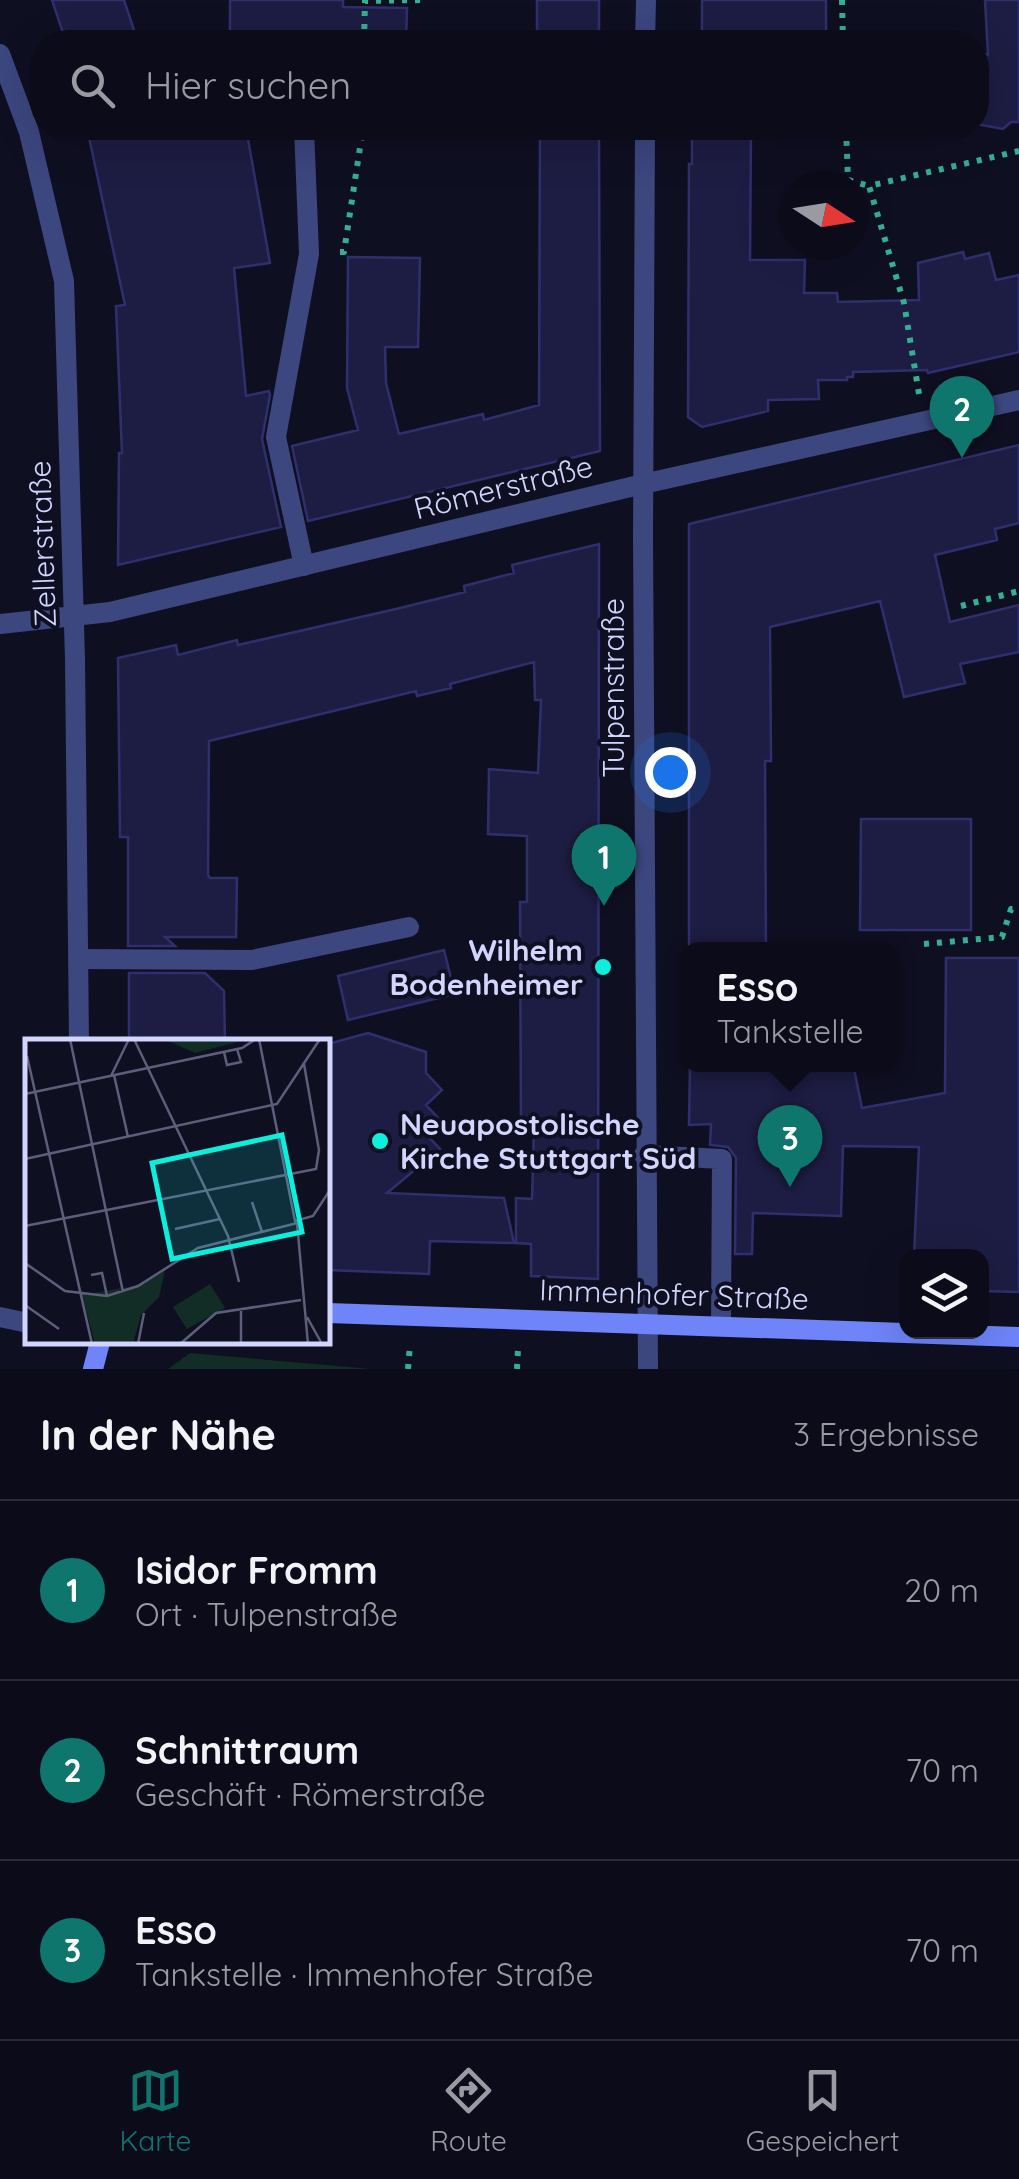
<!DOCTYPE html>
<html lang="de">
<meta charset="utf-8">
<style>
body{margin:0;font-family:Quicksand,sans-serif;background:#191927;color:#f1f3f6}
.controls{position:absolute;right:30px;bottom:30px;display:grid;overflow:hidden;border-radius:20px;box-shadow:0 10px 40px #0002}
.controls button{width:90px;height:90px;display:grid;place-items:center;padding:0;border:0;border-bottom:2px solid #2b2b39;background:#0b0b1a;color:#f1f3f6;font:50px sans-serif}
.compass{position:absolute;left:779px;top:170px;width:90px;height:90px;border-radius:50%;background:#0b0b1a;box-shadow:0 10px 40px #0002;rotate:102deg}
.you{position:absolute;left:670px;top:772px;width:35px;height:35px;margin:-25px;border:8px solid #fff;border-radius:50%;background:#1a73e8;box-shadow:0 0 0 15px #1a73e833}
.badge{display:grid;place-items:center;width:65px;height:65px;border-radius:50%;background:#0f766e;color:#fff;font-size:32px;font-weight:700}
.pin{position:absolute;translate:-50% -82px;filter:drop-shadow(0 2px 5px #0008)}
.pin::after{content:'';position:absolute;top:52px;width:35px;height:30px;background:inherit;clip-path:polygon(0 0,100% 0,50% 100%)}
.popup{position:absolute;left:680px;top:942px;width:220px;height:130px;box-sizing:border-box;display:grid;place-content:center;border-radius:20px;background:#0b0b1a;filter:drop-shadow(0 2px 8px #0005);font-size:32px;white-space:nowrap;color:#9a9ba2}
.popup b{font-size:38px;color:#f1f3f6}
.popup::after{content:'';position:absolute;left:50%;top:100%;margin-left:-20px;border:20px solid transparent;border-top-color:#0b0b1a}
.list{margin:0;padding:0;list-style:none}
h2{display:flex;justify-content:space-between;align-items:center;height:130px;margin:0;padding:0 40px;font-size:42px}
h2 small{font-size:32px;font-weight:400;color:#9a9ba2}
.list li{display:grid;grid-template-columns:65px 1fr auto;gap:30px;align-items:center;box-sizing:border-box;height:180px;padding:0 40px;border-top:2px solid #2b2b39}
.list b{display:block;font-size:38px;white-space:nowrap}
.list p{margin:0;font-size:32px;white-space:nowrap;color:#9a9ba2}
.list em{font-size:32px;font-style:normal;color:#9a9ba2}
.icon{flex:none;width:55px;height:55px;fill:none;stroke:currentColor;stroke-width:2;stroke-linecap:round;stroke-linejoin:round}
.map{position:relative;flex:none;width:1019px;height:1369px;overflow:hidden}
.search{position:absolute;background:#0b0b1a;box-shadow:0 10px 40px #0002;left:30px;right:30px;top:30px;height:110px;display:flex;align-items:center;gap:25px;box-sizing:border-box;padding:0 35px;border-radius:40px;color:#9a9ba2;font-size:38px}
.sheet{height:670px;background:#0b0b1a}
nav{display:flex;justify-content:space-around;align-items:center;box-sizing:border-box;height:140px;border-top:2px solid #2b2b39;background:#0b0b1a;font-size:28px;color:#9a9ba2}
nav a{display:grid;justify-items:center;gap:5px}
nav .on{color:#0f766e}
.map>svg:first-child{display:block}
</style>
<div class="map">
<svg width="1019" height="1369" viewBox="0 0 1019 1369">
<rect width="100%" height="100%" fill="#0f0f22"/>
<path fill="#122c26" d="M190,1353L372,1369H168Z"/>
<path fill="#1d1c42" stroke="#302f6d" stroke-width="2.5" d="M52,0H124L138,42H66Z
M230,0H343V7L407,8L406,42H230Z
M537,0H599V42H537Z
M702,0H826V42H702Z
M985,0H1019V122H1011L1003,129L976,124V52L988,55Z
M87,128H246L270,263L234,268L246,396L269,391L270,395L262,439L281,527L118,565L119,453H122L116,306L125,305Z
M540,128H599L600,451L308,521L292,446L358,430L347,388L348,257L420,258L418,347H385L386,383L399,434L483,414L484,420L539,405Z
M692,128H751L750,260H805L804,293H837L838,302L919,300L918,263L963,252L965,259L989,253L996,280L1019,275V352L928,373L927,370L853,372V377H847V380H818L819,399L768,400V411L702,427L688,417L689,164H692Z
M1019,445V523L995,529L997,540L935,555L950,622L1019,605V652L960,664L965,683L904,697L880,601L770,627L771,761H765L766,950H689V524Z
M599,544L598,1279L531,1276V1244L516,1243V1198L532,1199L534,1128H521L520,902H527V836L488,834L489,769L538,773L541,700H535L534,662L450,684L451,688L417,696L416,691L209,741L208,875L210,878H237L236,937H165L175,946H128V837H120L118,658L176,645L178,655L237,640L238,645L396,609L465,592L464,586L514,573L512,565Z
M861,819H971V930H860Z
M444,950L455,994L348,1020L338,976Z
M946,958H1019V1292L982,1291V1256H914L919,1147L843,1146L841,1216L753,1213L752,1254H735L736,1158L728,1147L710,1145L711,1124L689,1125L690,1064H853L862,1108L945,1093Z
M129,973H205L224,991L225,1041L129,1042Z
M368,1033L426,1052V1073L442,1090L426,1105L440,1120L425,1133L440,1149L387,1193L504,1198L514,1243L430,1241L429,1274L328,1270V1044Z"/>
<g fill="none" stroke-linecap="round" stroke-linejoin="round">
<path stroke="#35ae91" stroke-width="6" stroke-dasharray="5 8" stroke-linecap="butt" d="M842,0L843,42
M364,42L365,1L423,0
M846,128L848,180L869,186
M340,252H344L363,128
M919,394L904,303L869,186L1019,151
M961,606L1019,591
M924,944L1002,937L1011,909L1019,910
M408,1369L410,1345
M517,1369L518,1349"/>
<path stroke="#3c467f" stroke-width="20" d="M304,566L276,437L309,254L304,128
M80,959L252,960L409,927
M644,1155L722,1159L721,1326"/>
<path stroke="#3c467f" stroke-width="20" d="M645,42L646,0
M0,54L29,132L64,281L75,659L79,1042
M645,128L643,537L648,1369
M0,624L110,612L643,484L1019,400
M0,1317L28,1323"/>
<path stroke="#6e84f8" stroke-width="20" d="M328,1313L1019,1337
M93,1369L100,1342"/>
</g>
<g fill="#0cefdc" stroke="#0f0f22" stroke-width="4">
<circle cx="603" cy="967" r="10"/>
<circle cx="380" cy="1141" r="10"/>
</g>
<g text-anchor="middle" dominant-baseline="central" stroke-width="8" stroke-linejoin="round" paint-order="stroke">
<g font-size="30" fill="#d2d5fd" stroke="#0f0f22">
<text transform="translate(503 487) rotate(-14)">Römerstraße</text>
<text transform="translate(42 544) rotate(-92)">Zellerstraße</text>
<text transform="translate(613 688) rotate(-90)">Tulpenstraße</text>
<text transform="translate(674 1294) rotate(2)">Immenhofer Straße</text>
</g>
<g font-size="30" font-weight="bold" fill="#d2d5fd" stroke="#0f0f22" text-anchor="end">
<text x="583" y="950">Wilhelm<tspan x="583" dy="34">Bodenheimer</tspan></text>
<text x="400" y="1124" text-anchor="start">Neuapostolische<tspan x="400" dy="34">Kirche Stuttgart Süd</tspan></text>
</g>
</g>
<g transform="translate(25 1039)">
<rect width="305" height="305" fill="#0f0f22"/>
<path d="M139,0H224L170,14ZM140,232L134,258L116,276L108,305H70L57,256L116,246ZM185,245L200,269L162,290L148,268Z" fill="#122c26"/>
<path fill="none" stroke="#5d5e7a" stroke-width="2.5" d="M45,0L98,253M109,0L203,197L214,243M234,0L270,182L288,177L305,151M199,13L202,26L216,23L212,10M2,17L67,305M89,36L103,98M86,37L104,0M0,55L217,9L231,0M0,120L252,65L295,0M227,163L237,193M0,187L291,130L294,111L279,25M150,190L195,180M0,224L40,252L82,257L113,247L173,209L272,184L283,305M66,236L77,234L82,257M0,266L34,290M216,269V305M282,278L297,305M113,305L119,274M155,305L191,274L276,261"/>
<path fill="#0cefdc" fill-opacity="0.15" stroke="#0cefdc" stroke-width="5" d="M257,96L277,193L147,220L127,124Z"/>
<rect width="305" height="305" fill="none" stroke="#d2d5fd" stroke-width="5"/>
</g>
</svg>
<div class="controls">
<button><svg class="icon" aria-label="layers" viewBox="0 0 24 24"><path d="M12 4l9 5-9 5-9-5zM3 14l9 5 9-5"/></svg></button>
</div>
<svg class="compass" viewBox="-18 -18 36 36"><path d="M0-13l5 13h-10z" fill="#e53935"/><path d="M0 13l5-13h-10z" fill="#9a9ba2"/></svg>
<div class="you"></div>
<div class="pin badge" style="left:604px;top:906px">1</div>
<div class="pin badge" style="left:962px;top:458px">2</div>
<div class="pin badge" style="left:790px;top:1187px">3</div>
<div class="popup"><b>Esso</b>Tankstelle</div>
<div class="search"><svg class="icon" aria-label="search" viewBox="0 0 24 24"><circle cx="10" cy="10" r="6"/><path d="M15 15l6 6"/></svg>Hier suchen</div>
</div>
<section class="sheet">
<h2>In der Nähe<small>3 Ergebnisse</small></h2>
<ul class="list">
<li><span class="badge">1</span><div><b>Isidor Fromm</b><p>Ort · Tulpenstraße</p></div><em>20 m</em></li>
<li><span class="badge">2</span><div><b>Schnittraum</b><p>Geschäft · Römerstraße</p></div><em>70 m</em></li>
<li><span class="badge">3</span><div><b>Esso</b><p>Tankstelle · Immenhofer Straße</p></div><em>70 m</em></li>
</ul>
</section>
<nav>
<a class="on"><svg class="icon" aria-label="map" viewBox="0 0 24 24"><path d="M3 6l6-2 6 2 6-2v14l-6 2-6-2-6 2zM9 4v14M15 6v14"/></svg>Karte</a>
<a><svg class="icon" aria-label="directions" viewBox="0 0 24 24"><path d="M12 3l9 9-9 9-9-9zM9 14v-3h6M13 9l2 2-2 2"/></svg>Route</a>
<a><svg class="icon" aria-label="saved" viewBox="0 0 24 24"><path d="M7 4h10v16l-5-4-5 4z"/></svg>Gespeichert</a>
</nav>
